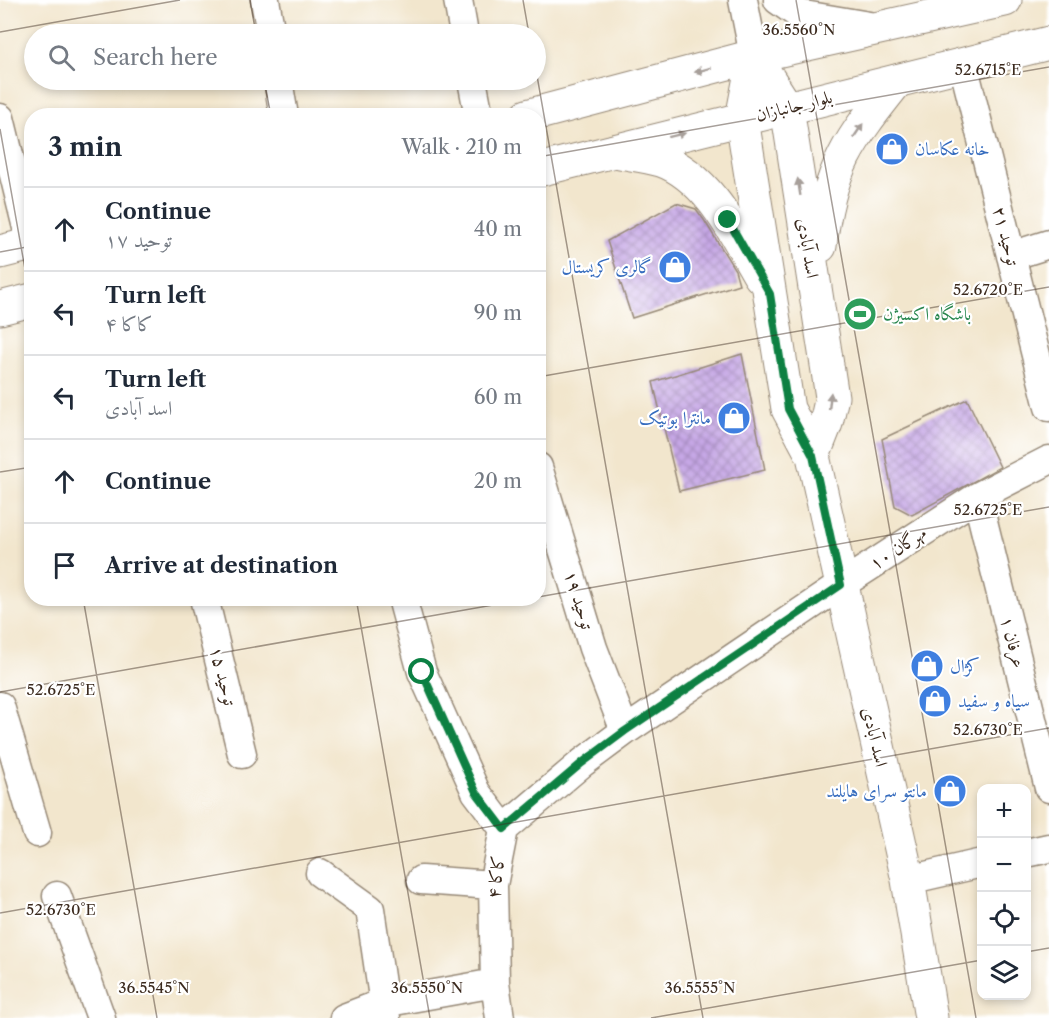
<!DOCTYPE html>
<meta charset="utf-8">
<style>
body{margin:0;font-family:"Libre Caslon Text",Amiri,serif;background:#f2f2f3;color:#1f2937}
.controls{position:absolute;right:18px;bottom:18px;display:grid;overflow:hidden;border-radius:12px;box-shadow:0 3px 9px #0003}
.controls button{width:54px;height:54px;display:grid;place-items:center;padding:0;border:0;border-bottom:2px solid #e0e1e3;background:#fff;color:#1f2937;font:30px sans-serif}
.stop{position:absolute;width:18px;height:18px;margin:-14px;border:4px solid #0b8043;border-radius:50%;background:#fff}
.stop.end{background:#0b8043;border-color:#fff;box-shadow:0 2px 6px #0008}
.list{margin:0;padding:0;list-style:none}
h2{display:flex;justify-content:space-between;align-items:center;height:78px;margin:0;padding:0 24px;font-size:26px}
h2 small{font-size:20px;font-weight:400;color:#747a83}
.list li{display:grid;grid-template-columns:39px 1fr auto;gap:18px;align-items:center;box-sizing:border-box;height:84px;padding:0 24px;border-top:2px solid #e0e1e3}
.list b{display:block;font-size:22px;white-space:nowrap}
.list p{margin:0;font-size:20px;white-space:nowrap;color:#747a83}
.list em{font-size:20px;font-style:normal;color:#747a83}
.icon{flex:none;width:33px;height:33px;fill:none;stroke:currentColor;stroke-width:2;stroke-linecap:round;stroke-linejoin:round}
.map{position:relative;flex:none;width:1049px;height:1018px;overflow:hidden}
.search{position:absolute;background:#fff;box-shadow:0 3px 9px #0003;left:24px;top:24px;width:522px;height:66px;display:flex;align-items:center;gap:15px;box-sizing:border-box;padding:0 21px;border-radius:33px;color:#747a83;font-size:22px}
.panel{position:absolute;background:#fff;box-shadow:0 3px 9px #0003;left:24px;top:108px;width:522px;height:498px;border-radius:24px}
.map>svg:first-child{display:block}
</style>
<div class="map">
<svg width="1049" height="1018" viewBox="0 0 1049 1018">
<defs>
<pattern id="building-cross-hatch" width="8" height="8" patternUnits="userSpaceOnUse" patternTransform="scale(1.5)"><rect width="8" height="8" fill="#c6a7e6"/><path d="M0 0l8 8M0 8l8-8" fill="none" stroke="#a288ba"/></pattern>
</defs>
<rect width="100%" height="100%" fill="#fff"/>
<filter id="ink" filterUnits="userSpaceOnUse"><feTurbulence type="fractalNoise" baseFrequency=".0167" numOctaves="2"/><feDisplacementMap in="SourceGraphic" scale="12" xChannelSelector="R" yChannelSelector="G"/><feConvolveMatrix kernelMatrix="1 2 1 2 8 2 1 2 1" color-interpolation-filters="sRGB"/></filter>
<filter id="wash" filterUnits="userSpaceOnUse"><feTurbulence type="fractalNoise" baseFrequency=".008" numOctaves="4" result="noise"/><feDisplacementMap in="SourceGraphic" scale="24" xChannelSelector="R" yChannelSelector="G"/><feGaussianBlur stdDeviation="1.35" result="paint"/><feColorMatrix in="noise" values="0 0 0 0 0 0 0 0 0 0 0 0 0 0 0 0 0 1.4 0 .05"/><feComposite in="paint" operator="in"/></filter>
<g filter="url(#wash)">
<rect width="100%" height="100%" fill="#f2e6cd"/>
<g id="blocks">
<path fill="url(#building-cross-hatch)" d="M676,203L696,209L704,220L735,270L739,284L632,318L607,241Z
M742,354L765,470L679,491L653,382Z
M967,399L1000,467L912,515L895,506L882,439Z"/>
</g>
</g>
<g filter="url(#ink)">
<use href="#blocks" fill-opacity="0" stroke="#968876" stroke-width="1.5"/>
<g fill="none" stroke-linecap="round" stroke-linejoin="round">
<g stroke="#968876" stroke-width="31">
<path id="street" d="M265,0L271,34
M458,0L464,34
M743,0L754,56
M778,0L798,14L875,27
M963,64L1049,407
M278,80L284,116
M472,80L479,116
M0,118L31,244
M1011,256L1049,244
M538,467L593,648L625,731
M977,497L1049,788
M204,598L242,754
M402,598L422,672L476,792L504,829
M0,706L37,833
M1026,853L1049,848
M320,873L370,909L386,1018
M421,880L493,885
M908,880L982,863
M57,896L101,1018
M344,1018L383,1003L495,983
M500,1018L495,983L493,885L504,829L582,763L625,731L841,585L977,497L1049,460"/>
</g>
<g stroke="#968876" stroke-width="35">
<path id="primary" d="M754,56L742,119L788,409L813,456L908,880L931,1018
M754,56L787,108L832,397L826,423L813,456
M615,151C630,154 646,156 661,160C709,177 736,235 760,276
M820,246C829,167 849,141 897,81"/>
</g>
<g stroke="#968876" stroke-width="35">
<path id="highway" d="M527,116L754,56L1005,0
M538,170L1049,43
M0,252L32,244
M0,308L32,300"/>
</g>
<use href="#street" stroke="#fff" stroke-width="28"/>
<use href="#primary" stroke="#fff" stroke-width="33"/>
<use href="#highway" stroke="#fff" stroke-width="33"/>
</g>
<defs><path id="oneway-solid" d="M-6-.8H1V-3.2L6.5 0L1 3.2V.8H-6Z" transform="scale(1.5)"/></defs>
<g fill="#a79f9a">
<use href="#oneway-solid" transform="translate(703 70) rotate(165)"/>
<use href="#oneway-solid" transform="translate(858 131) rotate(-56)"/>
<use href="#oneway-solid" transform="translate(677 135) rotate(-14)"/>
<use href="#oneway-solid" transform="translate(799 187) rotate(-99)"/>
<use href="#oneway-solid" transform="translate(830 401) rotate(-84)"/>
</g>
</g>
<g fill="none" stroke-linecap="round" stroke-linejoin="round" filter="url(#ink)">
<path stroke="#0b8043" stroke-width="8" d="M422,672L476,792L504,829L582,763L625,731L841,585L813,456L788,409L770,294L728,220"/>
</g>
<path fill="none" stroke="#3b2a1e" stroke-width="1.5" stroke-opacity="0.45" d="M250,0L256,34M523,0L529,34M796,0L976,1018M0,32L180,0M536,70L703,1018M264,80L271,116M0,129L32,308M538,157L1049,67M0,252L32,246M538,377L1049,287M0,472L32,467M538,597L1049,507M83,598L157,1018M356,598L430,1018M0,692L532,598M0,913L1049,728M1026,952L1049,948M651,1018L982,960"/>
<defs>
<g id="shop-disc" transform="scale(1.725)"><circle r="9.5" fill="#3f7fe0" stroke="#fff"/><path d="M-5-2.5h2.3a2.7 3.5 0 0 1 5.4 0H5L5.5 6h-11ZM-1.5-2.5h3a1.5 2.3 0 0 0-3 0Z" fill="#fff"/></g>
<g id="stadium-disc" transform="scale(1.725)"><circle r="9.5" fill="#2e9e5b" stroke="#fff"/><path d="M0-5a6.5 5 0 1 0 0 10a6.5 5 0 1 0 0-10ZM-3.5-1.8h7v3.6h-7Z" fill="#fff"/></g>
</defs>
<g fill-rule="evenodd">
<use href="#shop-disc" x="892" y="149"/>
<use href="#shop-disc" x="675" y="267"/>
<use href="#stadium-disc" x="860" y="314"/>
<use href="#shop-disc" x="734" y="418"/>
<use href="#shop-disc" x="927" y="666"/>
<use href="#shop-disc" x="935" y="701"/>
<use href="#shop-disc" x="950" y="791"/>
</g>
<g text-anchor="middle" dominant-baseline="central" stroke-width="4.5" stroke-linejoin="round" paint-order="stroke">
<g font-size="18" fill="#3b2a1e" stroke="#fff">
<text transform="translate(794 106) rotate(-14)">بلوار جانبازان</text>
<text transform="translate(1006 236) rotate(76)">توحید ۲۱</text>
<text transform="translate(808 248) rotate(81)">اسد آبادی</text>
<text transform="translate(898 548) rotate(-33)">مهرگان ۱۰</text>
<text transform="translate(579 600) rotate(73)">توحید ۱۹</text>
<text transform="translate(1013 642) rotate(76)">عرفان ۱</text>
<text transform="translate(223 676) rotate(76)">توحید ۱۵</text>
<text transform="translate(875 737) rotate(77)">اسد آبادی</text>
<text transform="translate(496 877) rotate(-83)">کاکا ۴</text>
</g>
<g font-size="18" fill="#366cbe" stroke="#fff" text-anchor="start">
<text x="915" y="149">خانه عکاسان</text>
<text x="652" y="267" text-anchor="end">گالری کریستال</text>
<text x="711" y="418" text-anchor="end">مانترا بوتیک</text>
<text x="950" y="666">کژال</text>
<text x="958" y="701">سیاه و سفید</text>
<text x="927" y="791" text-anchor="end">مانتو سرای هایلند</text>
</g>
<g font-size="18" fill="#27864d" stroke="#fff" text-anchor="start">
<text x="883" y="314">باشگاه اکسیژن</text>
</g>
</g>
<g font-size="15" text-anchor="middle" fill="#3b2a1e" stroke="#fff" stroke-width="4.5" stroke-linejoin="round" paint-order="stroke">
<text x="799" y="35">36.5560°N</text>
<text x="988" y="75">52.6715°E</text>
<text x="988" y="295">52.6720°E</text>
<text x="988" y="515">52.6725°E</text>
<text x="61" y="695">52.6725°E</text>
<text x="988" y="735">52.6730°E</text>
<text x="61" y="915">52.6730°E</text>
<text x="154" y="993">36.5545°N</text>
<text x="427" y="993">36.5550°N</text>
<text x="700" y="993">36.5555°N</text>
</g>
</svg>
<div class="controls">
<button>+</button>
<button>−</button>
<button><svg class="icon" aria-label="locate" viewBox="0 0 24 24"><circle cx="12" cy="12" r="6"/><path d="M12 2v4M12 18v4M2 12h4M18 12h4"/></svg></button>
<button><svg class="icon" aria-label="layers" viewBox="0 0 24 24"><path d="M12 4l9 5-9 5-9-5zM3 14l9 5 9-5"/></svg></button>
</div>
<div class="stop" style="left:422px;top:672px"></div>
<div class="stop end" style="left:728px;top:220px"></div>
<div class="search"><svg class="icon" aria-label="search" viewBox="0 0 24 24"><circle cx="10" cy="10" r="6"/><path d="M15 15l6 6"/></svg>Search here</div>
<section class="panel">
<h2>3 min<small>Walk · 210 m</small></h2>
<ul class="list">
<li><svg class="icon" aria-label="ahead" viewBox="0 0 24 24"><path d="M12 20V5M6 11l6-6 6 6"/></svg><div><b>Continue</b><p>توحید ۱۷</p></div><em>40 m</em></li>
<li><svg class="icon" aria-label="left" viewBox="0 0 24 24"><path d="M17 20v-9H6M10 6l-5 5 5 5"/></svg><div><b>Turn left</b><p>کاکا ۴</p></div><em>90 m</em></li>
<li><svg class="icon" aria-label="left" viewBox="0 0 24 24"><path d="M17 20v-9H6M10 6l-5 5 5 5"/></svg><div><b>Turn left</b><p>اسد آبادی</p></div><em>60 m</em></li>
<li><svg class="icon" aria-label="ahead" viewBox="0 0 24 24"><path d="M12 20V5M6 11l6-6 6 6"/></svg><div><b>Continue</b></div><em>20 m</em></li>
<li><svg class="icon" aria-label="arrive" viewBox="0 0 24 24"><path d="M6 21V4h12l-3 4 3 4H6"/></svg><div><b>Arrive at destination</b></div></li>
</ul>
</section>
</div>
